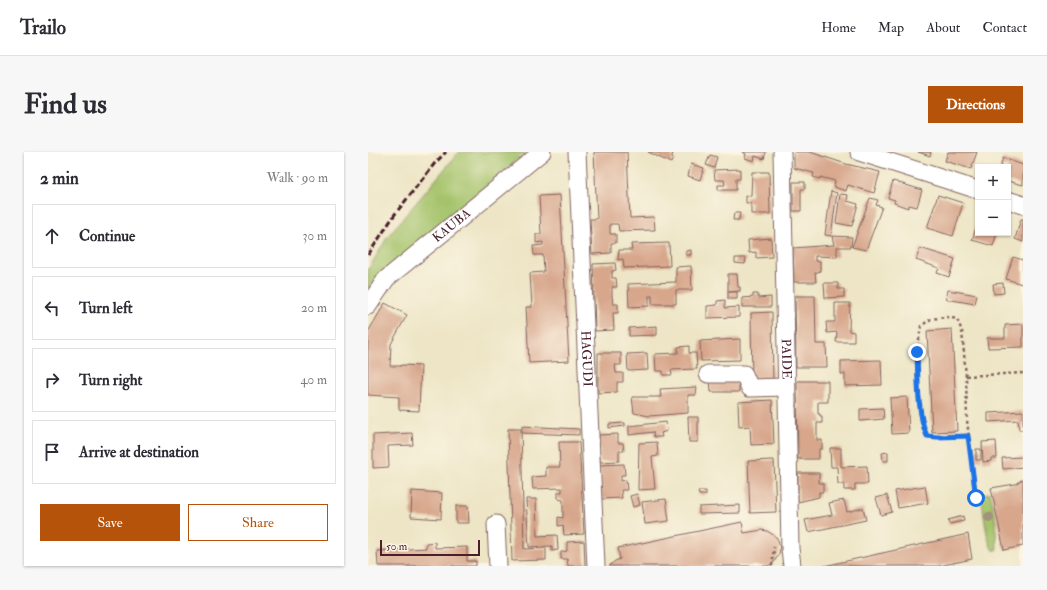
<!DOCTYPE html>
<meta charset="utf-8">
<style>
body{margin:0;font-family:"IM FELL Double Pica",serif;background:#f7f7f7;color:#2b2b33}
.controls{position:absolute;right:12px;top:12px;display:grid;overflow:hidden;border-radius:0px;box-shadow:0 1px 3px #0004}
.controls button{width:36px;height:36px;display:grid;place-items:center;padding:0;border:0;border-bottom:1px solid #e1e1e2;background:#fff;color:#2b2b33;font:20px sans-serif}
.scale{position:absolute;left:12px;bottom:10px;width:100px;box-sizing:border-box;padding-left:4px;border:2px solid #4a1f2b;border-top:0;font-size:11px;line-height:14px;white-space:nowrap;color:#4a1f2b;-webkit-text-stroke:3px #fcf5e5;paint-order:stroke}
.stop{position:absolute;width:12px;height:12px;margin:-9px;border:3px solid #1a73e8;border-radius:50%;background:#fff}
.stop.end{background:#1a73e8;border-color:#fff;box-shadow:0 1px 4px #0008}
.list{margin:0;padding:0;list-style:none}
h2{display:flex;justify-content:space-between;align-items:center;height:52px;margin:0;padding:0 16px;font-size:17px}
h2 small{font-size:13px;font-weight:400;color:#7c7c81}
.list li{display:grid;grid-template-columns:26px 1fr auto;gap:12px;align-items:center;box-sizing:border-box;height:64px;margin:0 8px 8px;padding:0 8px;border:1px solid #e1e1e2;border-radius:0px}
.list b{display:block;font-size:15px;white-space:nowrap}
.list em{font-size:13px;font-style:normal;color:#7c7c81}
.actions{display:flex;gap:8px;padding:12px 16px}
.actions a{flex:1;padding:9px 0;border:1px solid #b45309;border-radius:0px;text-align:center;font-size:14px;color:#b45309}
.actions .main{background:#b45309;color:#fff}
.icon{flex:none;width:22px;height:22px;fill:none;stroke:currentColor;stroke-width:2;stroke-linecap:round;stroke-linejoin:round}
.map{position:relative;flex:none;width:655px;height:414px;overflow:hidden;border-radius:0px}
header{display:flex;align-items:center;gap:24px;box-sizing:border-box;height:56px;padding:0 20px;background:#fff;border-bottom:1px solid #e1e1e2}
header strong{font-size:19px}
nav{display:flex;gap:22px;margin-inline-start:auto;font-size:14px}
.intro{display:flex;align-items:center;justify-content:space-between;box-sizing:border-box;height:96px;padding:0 24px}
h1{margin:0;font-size:28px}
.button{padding:10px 18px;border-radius:0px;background:#b45309;color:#fff;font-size:14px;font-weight:700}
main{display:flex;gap:24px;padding:0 24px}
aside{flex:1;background:#fff;border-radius:0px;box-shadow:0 1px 3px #0004}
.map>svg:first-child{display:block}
</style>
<header>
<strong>Trailo</strong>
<nav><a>Home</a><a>Map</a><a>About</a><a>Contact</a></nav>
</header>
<div class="intro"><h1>Find us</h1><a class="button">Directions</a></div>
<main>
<aside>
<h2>2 min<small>Walk · 90 m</small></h2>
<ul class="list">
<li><svg class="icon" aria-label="ahead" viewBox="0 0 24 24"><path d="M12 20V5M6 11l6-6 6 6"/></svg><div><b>Continue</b></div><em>30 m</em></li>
<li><svg class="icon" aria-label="left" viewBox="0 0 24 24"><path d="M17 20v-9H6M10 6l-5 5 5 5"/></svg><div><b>Turn left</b></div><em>20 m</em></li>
<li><svg class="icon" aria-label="right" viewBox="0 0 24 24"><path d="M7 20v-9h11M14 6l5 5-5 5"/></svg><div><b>Turn right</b></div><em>40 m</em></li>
<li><svg class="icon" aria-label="arrive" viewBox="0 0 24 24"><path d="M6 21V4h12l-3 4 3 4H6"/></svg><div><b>Arrive at destination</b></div></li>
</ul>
<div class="actions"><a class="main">Save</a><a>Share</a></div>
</aside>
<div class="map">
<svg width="655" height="414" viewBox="0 0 655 414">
<rect width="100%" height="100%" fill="#fcf5e5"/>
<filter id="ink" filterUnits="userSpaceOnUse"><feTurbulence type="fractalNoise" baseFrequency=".025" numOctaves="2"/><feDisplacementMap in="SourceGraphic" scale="8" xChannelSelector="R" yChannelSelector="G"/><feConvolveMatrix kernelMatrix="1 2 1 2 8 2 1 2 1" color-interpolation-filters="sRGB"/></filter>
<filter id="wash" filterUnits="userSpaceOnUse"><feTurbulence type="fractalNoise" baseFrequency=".012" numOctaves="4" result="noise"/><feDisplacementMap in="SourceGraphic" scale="16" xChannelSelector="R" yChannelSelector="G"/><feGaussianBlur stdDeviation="0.9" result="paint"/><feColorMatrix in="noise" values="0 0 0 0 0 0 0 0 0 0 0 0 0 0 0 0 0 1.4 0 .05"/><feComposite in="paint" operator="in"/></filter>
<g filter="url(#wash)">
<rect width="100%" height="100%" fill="#ede5c5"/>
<path fill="#a4c36a" stroke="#77714a" d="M91,0H158L75,70L5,131L0,138V118L20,84Z
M622,341L627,362L629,398H625C618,390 615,353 613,342Z"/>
<g id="blocks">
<path fill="#d7a68b" d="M226,0H259L262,66L286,65L287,78L251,79L250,72H242V82H248V91H243V101L224,102L222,67H229Z
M280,0H305L304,5L305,6L303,11Z
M374,0H398L396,7L387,4L386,9L377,6L378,2Z
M427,0H442L478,12L512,20L506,41L480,33L478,39L466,35L467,29L452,25V27L445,25L446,21L426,16V1Z
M550,0H563L562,4Z
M580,0H609L603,17L577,9Z
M342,3L349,5L346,16L338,13Z
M635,6L655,13V33L640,29V15H632Z
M323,12L336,16L332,28L320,24Z
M372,17V27H368V38H350V33H357L356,28H347L346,18Z
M384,20H401L402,62H383V51H378V44H383Z
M525,29L554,38L549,55L541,53L540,56L526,51L527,48L520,46Z
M425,30H437V37H433V59H425Z
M463,39L469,41L463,84L457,83Z
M472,42L480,43L479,49L490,52L484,74L468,71Z
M192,43L201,209L161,211L158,155H164L162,121L176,120L175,103H166L165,94L175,93V90L168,91V82H173L171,44Z
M570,43L595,51L585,84L559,76Z
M502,46L510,48L508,53L514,55L498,98L484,95Z
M366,61H372L371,68H365Z
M653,67H655V90L647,87Z
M610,70V81H629L625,94L604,88Z
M464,84L484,85L483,95H469V105L447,104V109H452V119L447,121L448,130H426L425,96L466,93Z
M403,86L404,105L388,106V100L381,101L380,88Z
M301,91L302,114L256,116L255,107L250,108L251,98H264L263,92Z
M552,96L587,107L581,125L569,121L571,116L548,108Z
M323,98V103H318V99Z
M645,105L655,108V129L654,132L638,127Z
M367,106H378L377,112L367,111Z
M247,111L248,118L244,119V126H248L249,135H244V144L245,152H250V161H245L246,178L227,179L225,112Z
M323,114L324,138H308V152H284V144H281V154L261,155L260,132L308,130V115Z
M360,122H369L370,135H372V139L360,140Z
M456,131H470V137H476V145L457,146Z
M635,131L636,141L626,142L625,132Z
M580,138L609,143L607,152L578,147Z
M360,140H369V147H360Z
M385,142H390V146L403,145V155H374V146L385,145Z
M427,144H447L448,192H458L459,215H428Z
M357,148V156L371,155V165L339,166V154L349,153V149Z
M17,151L39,163L23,192L22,214H33V213L53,214L51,259L31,258V245L0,243V180Z
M467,151H482L481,179L486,180V190H468L469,180L459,181L458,170H467Z
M404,160L405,232H384L383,161Z
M655,172V195L620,196L619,186H637V173Z
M289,174V183L261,184V176Z
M584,177L589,279L564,280L559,179Z
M372,187V208L333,209L332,189Z
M321,194V201H328L329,217L303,218L304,223H295V219H288L287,202L310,201V195Z
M230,201H253V213H247L248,221H255V230H249V240L230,241Z
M279,201L280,218L260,219L259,202Z
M513,208L514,233L477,234V222H473V209Z
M371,226V240H343L342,227Z
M429,229H460V250H450V262H452V264H454V271H449V288H454V297H451V307H430Z
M329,235L328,243H320V261L281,264L266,261L264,245H293L292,237Z
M539,245L541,281L524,282L522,246Z
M404,248L406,292L383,293L382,274L371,275L370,250Z
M515,256L516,267L492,269V257Z
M655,259V278H651L650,268L620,270V261Z
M320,265H330V290H321Z
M298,270L299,279L293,281L294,285H286L285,280L261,283V274Z
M257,271V274L241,276V272Z
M154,274L211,277V283L154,281Z
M140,277H153L156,397L178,396V408L144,409Z
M44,281L45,293L20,294L21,315L5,316V283Z
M250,282V291H255L256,299H251V309L232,310L231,283Z
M628,289L629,306H623V309L615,310L614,290Z
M191,290H211L216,382L196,383L195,373L190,374V365L195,366V348L190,347V340H194V336L165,337L164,325L178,324V315H192Z
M289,290L290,304L284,305L287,337L270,338L271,291Z
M462,296H473V315L499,314L500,332H487V338H476V332H470L469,315H463Z
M608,297H613V308H608Z
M520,300V309H515L514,301Z
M655,305V315L635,317L634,306Z
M406,308L408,360L382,361L380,309Z
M256,312L257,323H253V329L258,328L259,338H253L254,346L233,347L232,313Z
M430,321H451V331H455V340H451V345L430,350Z
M655,327V394L636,398L623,336L647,332Z
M557,334L560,351L530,356L527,339Z
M44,339L74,341L73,367L43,365Z
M330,339H338V343H331Z
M269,342L272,353L265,355L262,344Z
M519,343L524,360L513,363L508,346Z
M158,347H168L169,384L189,383L190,398L184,399V394L161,395Z
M298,347L301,369L277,372L274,350Z
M476,348L479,360L495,356L498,368L440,380L437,368L464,363L461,351Z
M372,353V361L331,362V355Z
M88,354H100L101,371H88Z
M595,364L596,369L581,372L580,368Z
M374,370L376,381L394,378L399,379L407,384L410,388L412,397L411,402L406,410L400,414H241L247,409L252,407L250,396Z
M600,382L604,407L571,414H456Z
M216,389L217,414H200L199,407H193V400L199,399V390Z
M67,390V396L99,395V409H108V414H10L9,399L58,396V391Z"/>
</g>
</g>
<g filter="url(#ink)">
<use href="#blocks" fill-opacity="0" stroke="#836461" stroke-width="1"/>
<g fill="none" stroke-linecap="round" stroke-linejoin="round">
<g stroke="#836461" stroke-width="19">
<g id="minor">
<path id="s1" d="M209,0L228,414"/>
<path id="s2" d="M414,0L422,396L424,414"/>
<path d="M491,0L610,38"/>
<path d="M640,48L655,53"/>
<path id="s3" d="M0,154L18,127L174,0"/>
<path d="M340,222H376L382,236L418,235"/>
<path d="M128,372L130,414"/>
</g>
</g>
<path stroke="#836461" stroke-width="2.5" stroke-dasharray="3 3" stroke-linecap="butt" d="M598,224L655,221
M600,284L569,285L559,284L555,275L551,241L549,200L553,174L563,167L579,165L589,167L594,179L598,224L599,268L608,346
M404,414L406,395"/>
<use href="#minor" stroke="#fff" stroke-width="17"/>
<path stroke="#4a1f2b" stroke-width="3" stroke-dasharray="6 3" stroke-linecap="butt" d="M0,103L27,62L67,11L78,0"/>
</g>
<circle fill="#a2937b" cx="621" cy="365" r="5"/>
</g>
<g fill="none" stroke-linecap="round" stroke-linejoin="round" filter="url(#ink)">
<path stroke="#1a73e8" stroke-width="5" d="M549,200C550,224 549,262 559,284L569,285L600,284L608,346"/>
</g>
<g text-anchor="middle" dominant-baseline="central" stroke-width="3" stroke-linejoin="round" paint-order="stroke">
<g font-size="13" fill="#4a1f2b" stroke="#fcf5e5">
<text stroke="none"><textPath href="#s3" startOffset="117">KAUBA</textPath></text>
<text stroke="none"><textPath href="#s1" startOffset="207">HAGUDI</textPath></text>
<text stroke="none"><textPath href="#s2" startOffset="207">PAIDE</textPath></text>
</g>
</g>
</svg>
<div class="controls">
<button>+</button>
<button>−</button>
</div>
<div class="scale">50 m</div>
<div class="stop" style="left:608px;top:346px"></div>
<div class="stop end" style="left:549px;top:200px"></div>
</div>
</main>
